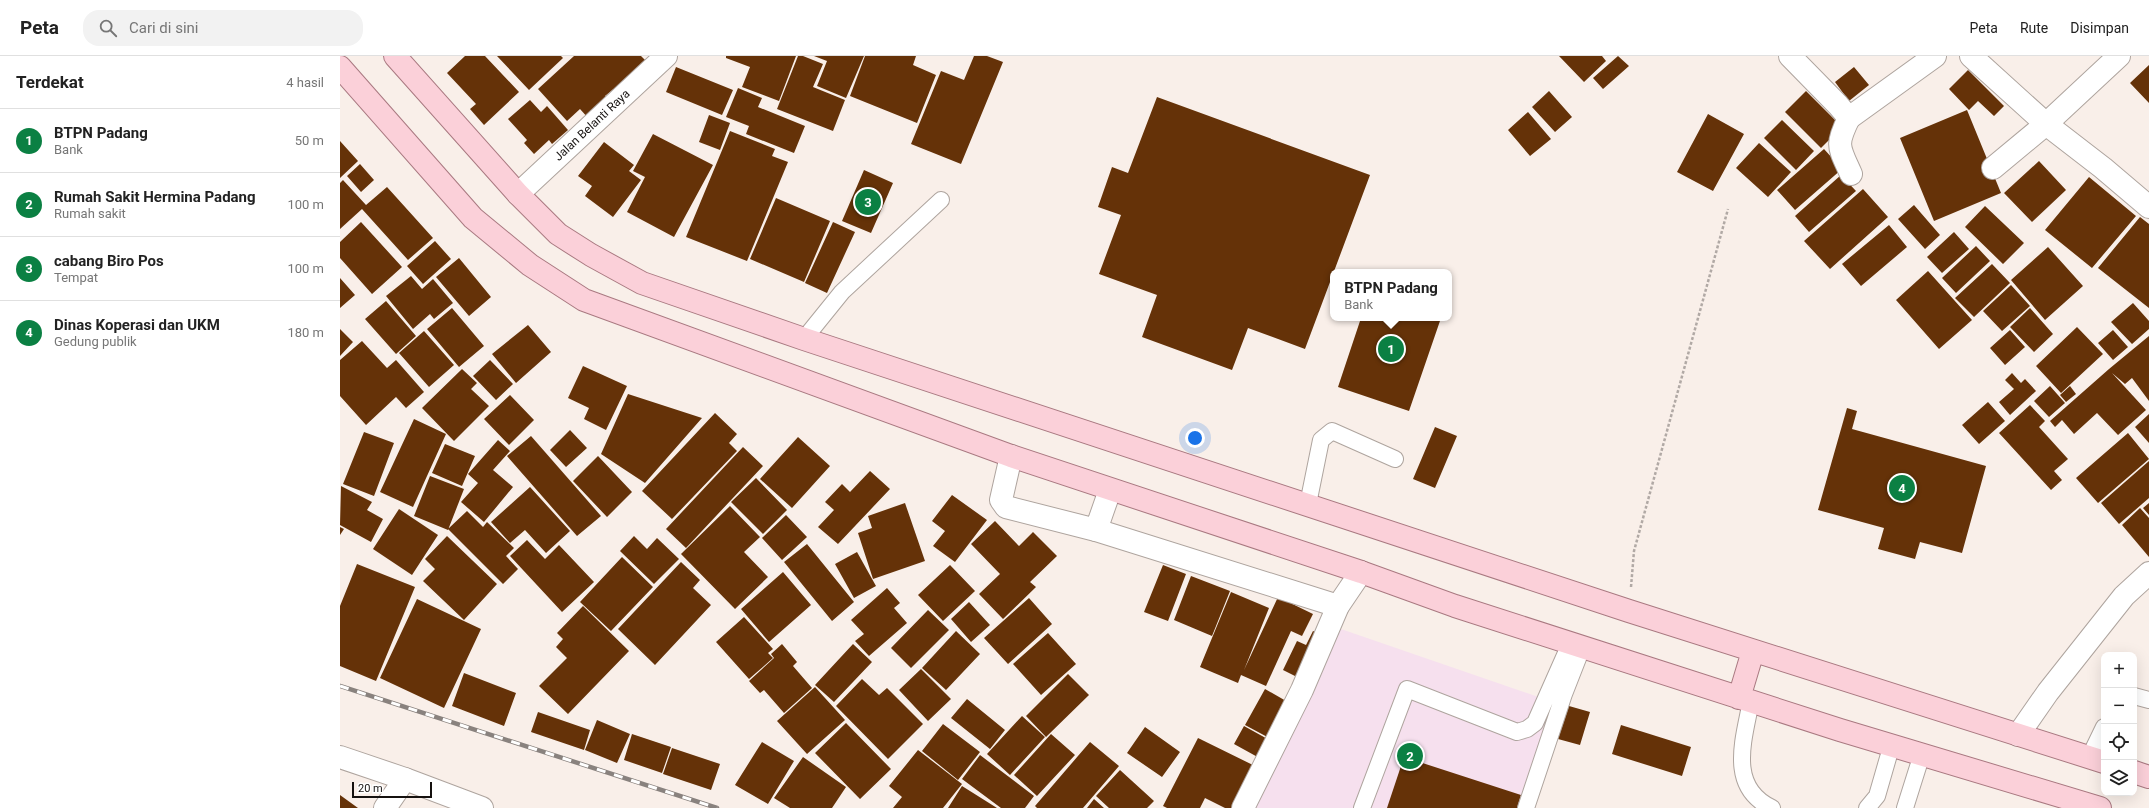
<!DOCTYPE html>
<html lang="id">
<meta charset="utf-8">
<style>
body{margin:0;font-family:Roboto,sans-serif;background:#f2f2f2;color:#222}
.controls{position:absolute;right:12px;bottom:12px;display:grid;overflow:hidden;border-radius:8px;box-shadow:0 4px 16px #0002}
.controls button{width:36px;height:36px;display:grid;place-items:center;padding:0;border:0;border-bottom:1px solid #e0e0e0;background:#fff;color:#222;font:20px sans-serif}
.scale{position:absolute;left:12px;bottom:10px;width:80px;box-sizing:border-box;padding-left:4px;border:2px solid #15110f;border-top:0;font-size:11px;line-height:14px;white-space:nowrap;color:#15110f;-webkit-text-stroke:3px #fff;paint-order:stroke}
.you{position:absolute;left:855px;top:382px;width:14px;height:14px;margin:-10px;border:3px solid #fff;border-radius:50%;background:#1a73e8;box-shadow:0 0 0 6px #1a73e833}
.badge{display:grid;place-items:center;width:26px;height:26px;border-radius:50%;background:#0b8043;color:#fff;font-size:13px;font-weight:700}
.pin{position:absolute;translate:-50% -50%;border:2px solid #fff;box-shadow:0 1px 4px #0006}
.popup{position:absolute;left:990px;top:213px;width:122px;height:52px;box-sizing:border-box;display:grid;place-content:center;border-radius:8px;background:#fff;filter:drop-shadow(0 1px 3px #0005);font-size:13px;white-space:nowrap;color:#767676}
.popup b{font-size:15px;color:#222}
.popup::after{content:'';position:absolute;left:50%;top:100%;margin-left:-8px;border:8px solid transparent;border-top-color:#fff}
.list{margin:0;padding:0;list-style:none}
h2{display:flex;justify-content:space-between;align-items:center;height:52px;margin:0;padding:0 16px;font-size:17px}
h2 small{font-size:13px;font-weight:400;color:#767676}
.list li{display:grid;grid-template-columns:26px 1fr auto;gap:12px;align-items:center;box-sizing:border-box;height:64px;padding:0 16px;border-top:1px solid #e0e0e0}
.list b{display:block;font-size:15px;white-space:nowrap}
.list p{margin:0;font-size:13px;white-space:nowrap;color:#767676}
.list em{font-size:13px;font-style:normal;color:#767676}
.icon{flex:none;width:22px;height:22px;fill:none;stroke:currentColor;stroke-width:2;stroke-linecap:round;stroke-linejoin:round}
.map{position:relative;flex:none;width:1809px;height:752px;overflow:hidden}
header{display:flex;align-items:center;gap:24px;box-sizing:border-box;height:56px;padding:0 20px;background:#fff;border-bottom:1px solid #e0e0e0}
header strong{font-size:19px}
nav{display:flex;gap:22px;margin-inline-start:auto;font-size:14px}
.search{width:280px;height:36px;background:#f2f2f2;display:flex;align-items:center;gap:10px;box-sizing:border-box;padding:0 14px;border-radius:16px;color:#767676;font-size:15px}
main{display:flex}
aside{flex:1;background:#fff}
.map>svg:first-child{display:block}
</style>
<header>
<strong>Peta</strong>
<div class="search"><svg class="icon" aria-label="search" viewBox="0 0 24 24"><circle cx="10" cy="10" r="6"/><path d="M15 15l6 6"/></svg>Cari di sini</div>
<nav><a>Peta</a><a>Rute</a><a>Disimpan</a></nav>
</header>
<main>
<aside>
<h2>Terdekat<small>4 hasil</small></h2>
<ul class="list">
<li><span class="badge">1</span><div><b>BTPN Padang</b><p>Bank</p></div><em>50 m</em></li>
<li><span class="badge">2</span><div><b>Rumah Sakit Hermina Padang</b><p>Rumah sakit</p></div><em>100 m</em></li>
<li><span class="badge">3</span><div><b>cabang Biro Pos</b><p>Tempat</p></div><em>100 m</em></li>
<li><span class="badge">4</span><div><b>Dinas Koperasi dan UKM</b><p>Gedung publik</p></div><em>180 m</em></li>
</ul>
</aside>
<div class="map">
<svg width="1809" height="752" viewBox="0 0 1809 752">
<rect width="100%" height="100%" fill="#f9efe9"/>
<path fill="#f6e0ee" d="M998,572L1222,649L1192,752H907Z"/>
<path fill="#653208" d="M125,0H145L179,36L144,69L130,53L136,48L107,17Z
M157,0H221L223,2L189,34Z
M234,0H301L305,4L289,19L293,22L278,35L275,32L265,40L269,45L249,63L240,53L227,65L198,33Z
M386,0H456L439,45L402,31L410,11L386,2Z
M458,0H463L483,8L473,31L505,44L493,75L437,53Z
M474,0H524L506,42L477,30L487,5Z
M525,0H576L573,9L596,19L577,67L510,40Z
M634,0H647L663,6L621,108L571,88L601,15L624,24Z
M1219,0H1262L1266,5L1244,26Z
M1278,0L1289,10L1263,33L1253,22Z
M1809,9V47L1790,27Z
M336,11L393,34L382,59L326,36Z
M1514,11L1529,29L1509,45L1495,26Z
M1628,14L1664,50L1654,60L1638,45L1629,54L1609,33Z
M398,32L422,42L418,51L465,70L454,97L406,78L409,70L386,61Z
M1209,35L1232,61L1215,76L1192,51Z
M1466,35L1502,71L1481,92L1445,56Z
M817,41L1030,119L965,293L908,272L892,314L802,281L817,239L759,218L781,159L758,151L772,111L788,117Z
M190,44L201,56L207,50L228,74L212,88L209,84L194,98L184,87L187,84L168,63Z
M1627,54L1661,137L1594,165L1560,82Z
M1188,56L1211,83L1190,100L1168,74Z
M1368,58L1404,78L1373,135L1337,116Z
M369,59L390,67L380,94L359,86Z
M1442,64L1474,95L1456,114L1424,82Z
M390,75L435,93L432,100L448,106L407,205L346,181Z
M313,78L373,109L334,181L287,156L305,121L293,115Z
M0,85L18,105L0,122Z
M264,86L294,109L289,115L301,124L273,161L245,140L252,130L238,120Z
M1419,87L1451,116L1428,141L1396,112Z
M1484,93L1502,113L1455,154L1437,134Z
M1699,105L1726,134L1692,166L1664,137Z
M20,108L34,124L21,136L7,120Z
M524,114L553,127L531,177L502,165Z
M1501,119L1516,135L1469,176L1455,160Z
M1749,121L1796,160L1752,212L1705,174Z
M3,124L26,149L47,131L93,182L68,204L22,153L0,173V127Z
M1523,133L1548,161L1490,213L1464,185Z
M436,142L490,165L464,226L410,203Z
M1574,149L1600,179L1585,193L1558,163Z
M1645,150L1684,187L1663,208L1625,171Z
M1800,161L1809,168V252L1758,212Z
M21,166L62,211L32,238L0,202V186Z
M493,166L515,176L487,237L465,227Z
M1549,169L1567,191L1521,230L1502,208Z
M1614,176L1629,193L1602,217L1587,201Z
M95,185L111,203L83,228L67,210Z
M1636,190L1650,205L1616,237L1602,222Z
M1708,191L1743,230L1705,264L1671,224Z
M119,202L151,241L129,260L96,221Z
M1652,208L1670,227L1634,261L1615,242Z
M1588,215L1632,264L1599,293L1556,244Z
M71,220L82,233L93,223L113,247L94,263L90,258L73,273L46,240Z
M0,222L15,239L0,252Z
M1671,229L1690,250L1662,275L1643,255Z
M46,245L76,280L56,298L25,263Z
M1793,247L1809,265V273L1792,288L1771,266Z
M112,252L144,290L119,311L87,273Z
M1690,252L1713,278L1694,296L1670,271Z
M1021,262H1101L1069,355L998,331Z
M188,269L211,296L176,327L152,298Z
M1737,271L1763,298L1721,337L1696,310Z
M0,273L13,286L0,300Z
M1670,274L1685,291L1665,309L1650,292Z
M1773,274L1788,291L1773,304L1758,287Z
M84,275L114,309L89,331L59,297Z
M1809,280V345L1792,322L1785,328L1772,317L1806,354L1778,379L1757,357L1734,378L1722,364L1715,371L1710,365L1769,313Z
M22,285L47,312L56,304L84,336L66,352L56,341L26,369L0,340V304Z
M150,304L173,328L156,344L133,320Z
M243,310L287,330L266,374L244,363L249,352L228,342Z
M122,313L137,327L131,333L149,350L114,385L82,352Z
M1672,317L1681,327L1685,323L1696,335L1670,359L1659,346L1674,333L1665,324Z
M1710,330L1725,347L1709,361L1694,345Z
M1730,330L1736,338L1726,346L1720,339Z
M288,338L362,362L305,427L261,398Z
M170,339L194,364L169,389L144,363Z
M1648,346L1665,365L1639,388L1622,369Z
M1690,349L1705,365L1699,371L1728,403L1714,415L1722,424L1711,434L1659,377Z
M1507,352L1517,355L1512,373L1646,410L1622,497L1580,486L1575,503L1538,493L1544,472L1478,454Z
M375,357L397,378L389,387L397,395L332,463L302,435Z
M1809,358V387L1795,371Z
M74,363L106,378L73,451L40,436Z
M1095,371L1117,380L1095,432L1073,423Z
M230,374L247,392L226,411L210,394Z
M24,376L54,387L34,440L3,428Z
M1788,377L1809,403L1758,447L1736,422Z
M191,380L261,460L237,480L167,400Z
M458,381L490,410L452,452L420,423Z
M158,384L170,395L153,414L173,431L144,466L121,446L138,427L128,418Z
M105,388L135,400L122,430L92,417Z
M403,391L423,410L346,492L326,473Z
M258,400L292,436L267,461L233,425Z
M1809,405V442L1779,468L1761,447Z
M530,415L550,433L498,488L478,471L494,454L485,446L502,428L510,436Z
M90,420L124,433L108,474L74,460Z
M416,422L447,454L423,478L391,446Z
M1,430L32,446L27,454L43,463L31,486L0,469Z
M190,431L230,475L206,497L185,474L170,487L151,466Z
M612,439L647,464L615,506L593,490L605,475L592,465Z
M565,447L585,505L533,523L518,477L532,472L528,460Z
M1809,447V459L1803,452Z
M390,450L420,481L404,496L428,521L395,553L341,498Z
M1800,452L1809,462V501L1782,469Z
M59,453L98,479L72,519L33,493Z
M127,455L143,471L147,466L174,492L166,500L178,513L163,528L108,473Z
M446,459L467,481L442,504L422,482Z
M655,465L679,490L693,476L717,500L690,526L696,531L663,563L639,538L660,518L631,488Z
M0,471L4,473L0,479Z
M107,480L157,528L124,564L83,525L95,513L85,503Z
M294,480L307,493L317,482L339,503L314,528L280,495Z
M187,484L205,503L219,489L254,526L222,556L170,500Z
M467,488L514,546L492,565L444,506Z
M517,496L536,530L514,542L495,508Z
M282,501L313,531L271,575L240,546Z
M341,506L360,524L353,532L371,549L315,609L278,573Z
M17,508L75,531L36,625L0,610V550Z
M610,509L635,535L603,565L578,539Z
M823,509L846,518L828,565L804,556Z
M443,516L471,549L429,586L401,553Z
M851,520L890,535L872,580L834,564Z
M547,532L560,547L554,552L567,567L529,600L515,585L524,578L511,564Z
M891,536L929,552L904,614L938,541L973,558L962,580L951,575L926,630L901,619L898,627L860,611Z
M689,542L712,568L668,608L644,582Z
M77,543L141,573L104,652L40,622Z
M629,546L650,569L631,586L611,563Z
M243,550L289,595L228,658L199,630L227,602L216,591L223,583L217,577Z
M588,554L609,574L571,612L551,592Z
M404,561L433,593L428,597L433,602L409,623L376,586Z
M616,575L640,598L606,634L582,612Z
M973,575L982,579L961,623L943,614L957,585L966,589Z
M708,577L736,608L701,639L673,608Z
M442,588L457,606L453,610L472,632L444,657L424,634L420,637L409,625L434,602L431,598Z
M513,588L532,606L494,646L475,629Z
M581,613L611,643L588,665L559,634Z
M124,617L176,637L164,670L112,650Z
M728,618L749,639L706,681L686,660Z
M522,623L539,639L547,632L583,668L548,703L496,650Z
M475,631L505,664L467,698L437,665Z
M925,633L953,649L933,684L905,669Z
M627,643L665,674L650,693L611,662Z
M1229,650L1250,656L1240,689L1218,683Z
M198,656L250,674L244,694L191,676Z
M682,660L705,681L670,719L647,698Z
M257,664L290,678L277,707L245,694Z
M506,667L551,713L520,743L475,697Z
M603,668L640,696L618,724L582,695Z
M1281,669L1351,691L1342,720L1272,698Z
M904,670L933,686L923,704L894,688Z
M805,671L840,696L822,721L787,697Z
M292,678L331,691L322,717L284,704Z
M711,678L735,699L697,740L674,719Z
M858,682L919,712L899,752H885L865,742L860,752H827L823,750Z
M422,686L454,705L428,748L395,729Z
M750,686L779,710L743,752H697L695,750Z
M332,692L380,708L371,734L323,718Z
M578,694L622,728L603,752H553L562,741L549,730Z
M640,699L694,740L685,752H661L622,723Z
M463,701L506,731L492,752H450L434,742Z
M1064,701L1181,739L1177,752H1047Z
M780,714L814,745L807,752H769L756,740Z
M622,730L657,752H608Z
M0,739L18,752H0Z
M754,743L764,752H747Z"/>
<g fill="none" stroke-linecap="round" stroke-linejoin="round">
<g stroke="#aea49e" stroke-width="18">
<path id="service" d="M464,283L502,236L601,144
M968,448L981,384L992,375L1055,403
M1794,640L1809,644
M1411,645C1404,683 1387,731 1432,752
M1749,702L1764,671
M1022,752L1067,633L1177,676L1187,673L1195,667L1230,588
M1186,752L1224,638L1242,592
M1527,752L1537,740L1552,688
M1565,752L1582,698"/>
</g>
<g stroke="#aea49e" stroke-width="24">
<g id="minor">
<path d="M1450,0L1498,49L1509,62C1495,90 1499,91 1511,118"/>
<path d="M1631,0L1706,68L1763,112L1809,151"/>
<path d="M1509,62L1595,0"/>
<path d="M1653,112L1706,68L1779,0"/>
<path id="s1" d="M178,138L326,0"/>
<path d="M671,400L661,444L666,451L756,474L770,434"/>
<path d="M756,474L998,550"/>
<path d="M1678,679L1708,636L1784,540L1809,517"/>
<path d="M0,701L65,723L45,752"/>
<path d="M65,723L142,752"/>
<path d="M903,752L962,634L998,550L1021,516"/>
</g>
</g>
<g stroke="#a97981" stroke-width="24">
<path id="primary" d="M55,0L178,138L218,178L251,199L302,227L464,283L1289,555L1764,706
M0,11L133,162L190,209L244,244L671,400L1021,516L1115,550L1500,674L1760,752
M1399,642L1413,595
M1794,716L1809,721"/>
</g>
<path stroke="#b1a9a5" stroke-width="2.5" stroke-dasharray="3 2" stroke-linecap="butt" d="M1291,531L1294,495L1388,153"/>
<use href="#service" stroke="#fff" stroke-width="16"/>
<use href="#minor" stroke="#fff" stroke-width="22"/>
<use href="#primary" stroke="#fbd0d9" stroke-width="22"/>
<g stroke="#89827e" stroke-width="4.5">
<path id="rail" d="M0,630L377,752"/>
</g>
<use href="#rail" stroke="#fff" stroke-width="3" stroke-dasharray="9" stroke-linecap="butt"/>
</g>
<g text-anchor="middle" dominant-baseline="central" stroke-width="4" stroke-linejoin="round" paint-order="stroke">
<g font-size="12" fill="#15110f" stroke="#fff">
<text stroke="none"><textPath href="#s1" startOffset="101">Jalan Belanti Raya</textPath></text>
</g>
</g>
</svg>
<div class="controls">
<button>+</button>
<button>−</button>
<button><svg class="icon" aria-label="locate" viewBox="0 0 24 24"><circle cx="12" cy="12" r="6"/><path d="M12 2v4M12 18v4M2 12h4M18 12h4"/></svg></button>
<button><svg class="icon" aria-label="layers" viewBox="0 0 24 24"><path d="M12 4l9 5-9 5-9-5zM3 14l9 5 9-5"/></svg></button>
</div>
<div class="scale">20 m</div>
<div class="you"></div>
<div class="pin badge" style="left:1051px;top:293px">1</div>
<div class="popup"><b>BTPN Padang</b>Bank</div>
<div class="pin badge" style="left:1070px;top:700px">2</div>
<div class="pin badge" style="left:528px;top:146px">3</div>
<div class="pin badge" style="left:1562px;top:432px">4</div>
</div>
</main>
